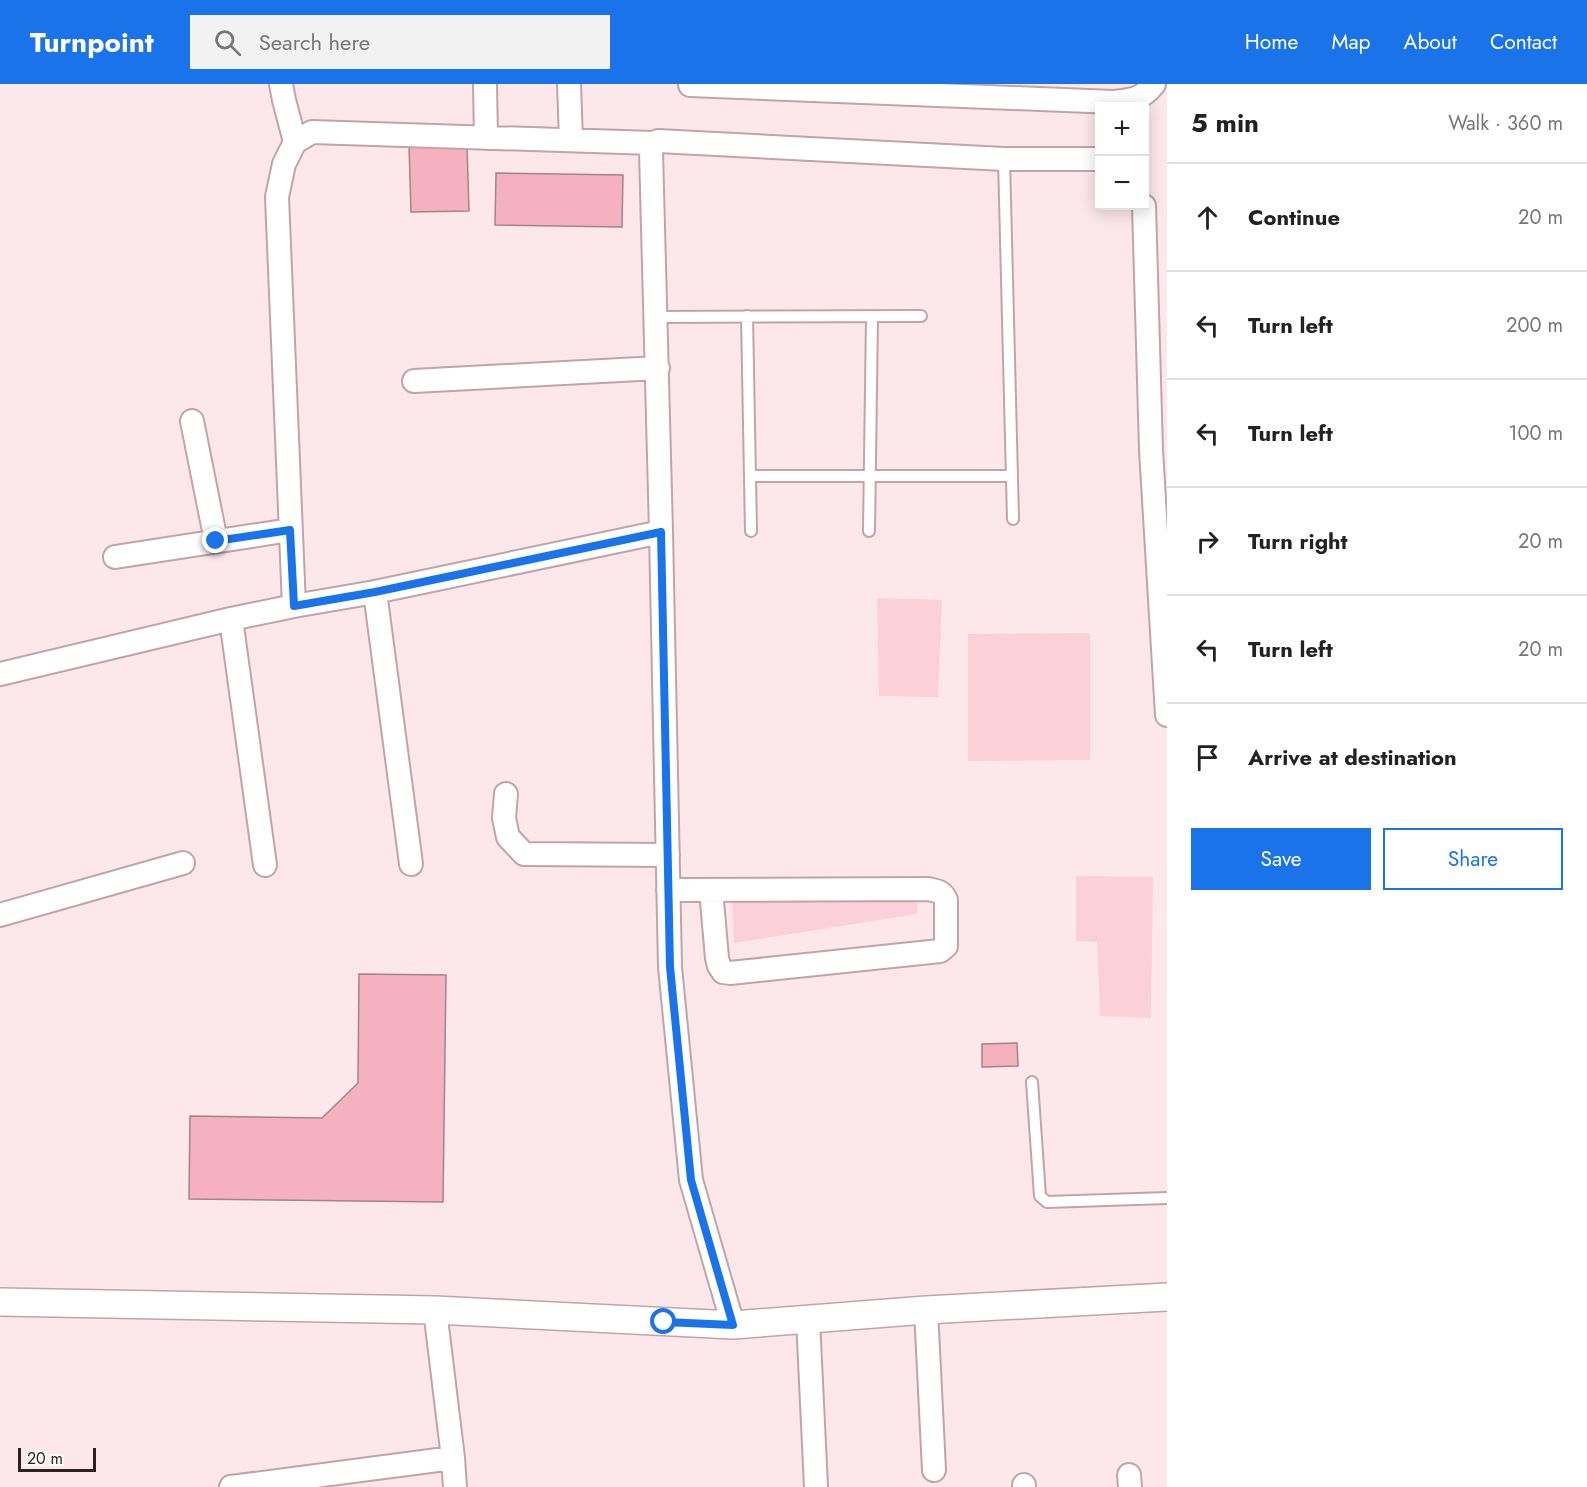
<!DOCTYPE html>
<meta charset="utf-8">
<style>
body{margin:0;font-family:Jost,sans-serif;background:#f2f2f2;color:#222}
.controls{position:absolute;right:18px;top:18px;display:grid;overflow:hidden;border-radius:0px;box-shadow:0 3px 15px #0003}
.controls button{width:54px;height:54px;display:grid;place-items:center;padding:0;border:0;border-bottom:2px solid #e0e0e0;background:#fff;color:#222;font:30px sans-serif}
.scale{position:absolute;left:18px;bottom:15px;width:78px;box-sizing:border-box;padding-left:6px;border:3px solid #2d2123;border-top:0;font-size:16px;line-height:21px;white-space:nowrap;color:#2d2123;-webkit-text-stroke:4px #fbfbfb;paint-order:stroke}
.stop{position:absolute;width:18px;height:18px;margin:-14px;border:4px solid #1a73e8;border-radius:50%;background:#fff}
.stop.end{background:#1a73e8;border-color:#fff;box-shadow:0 2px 6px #0008}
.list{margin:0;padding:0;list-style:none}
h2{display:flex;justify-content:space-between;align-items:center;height:78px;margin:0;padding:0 24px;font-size:26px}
h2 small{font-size:20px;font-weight:400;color:#767676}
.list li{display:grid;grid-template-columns:39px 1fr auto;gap:18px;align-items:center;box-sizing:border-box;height:108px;padding:0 24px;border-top:2px solid #e0e0e0}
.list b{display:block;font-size:22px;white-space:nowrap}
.list em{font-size:20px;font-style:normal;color:#767676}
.actions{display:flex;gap:12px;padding:18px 24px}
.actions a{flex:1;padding:14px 0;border:2px solid #1a73e8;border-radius:0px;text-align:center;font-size:21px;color:#1a73e8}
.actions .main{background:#1a73e8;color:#fff}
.icon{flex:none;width:33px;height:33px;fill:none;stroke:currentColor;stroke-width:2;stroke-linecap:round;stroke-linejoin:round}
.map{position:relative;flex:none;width:1167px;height:1403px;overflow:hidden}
header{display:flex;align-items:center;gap:36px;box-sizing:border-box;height:84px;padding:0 30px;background:#1a73e8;color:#fff}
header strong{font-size:28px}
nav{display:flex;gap:33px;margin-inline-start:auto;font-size:21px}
.search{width:420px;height:54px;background:#f2f2f2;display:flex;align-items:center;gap:15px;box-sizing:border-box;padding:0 21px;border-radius:0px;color:#767676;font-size:22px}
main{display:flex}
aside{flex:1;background:#fff}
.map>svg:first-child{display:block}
</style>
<header>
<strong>Turnpoint</strong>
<div class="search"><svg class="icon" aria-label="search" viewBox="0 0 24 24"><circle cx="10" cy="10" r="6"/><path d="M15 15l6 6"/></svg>Search here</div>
<nav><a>Home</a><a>Map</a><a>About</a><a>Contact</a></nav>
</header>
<main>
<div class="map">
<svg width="1167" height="1403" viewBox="0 0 1167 1403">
<rect width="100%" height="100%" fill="#fce8eb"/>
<path fill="#fcd0d9" d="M877,514L942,516L938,613L879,612Z
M1090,549V676L968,677V550Z
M1076,792L1153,793L1151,934L1100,932L1097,858L1076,857Z
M919,797L917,830L734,859L732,814Z"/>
<path fill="#f6b1c0" stroke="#a2848b" stroke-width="1.5" d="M467,61L469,127L411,128L409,62Z
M496,89L623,91L622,143L495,141Z
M359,890L446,891L443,1118L189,1115L190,1032L322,1034L358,999Z
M1017,959L1018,982L982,983V960Z"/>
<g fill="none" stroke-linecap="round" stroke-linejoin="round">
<g stroke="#c2a3a9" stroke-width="14">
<path id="service" d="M1004,75L1013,435
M747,232L751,447
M656,233L921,232
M750,392H1012
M869,447L872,233
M1032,998L1040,1112L1047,1118L1167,1114"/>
</g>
<g stroke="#c2a3a9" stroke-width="26">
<path id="minor" d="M281,0L284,16L295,58
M485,0L486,54
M569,0L571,56
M690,1L1113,18C1132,16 1141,16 1154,0
M1144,122L1151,366L1167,631
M414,297L658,284
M192,337L216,457
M661,448L670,883L691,1096L733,1241
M115,473L290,446
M375,508L411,780
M294,522L277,113L284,80L295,58L312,48L653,59L658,57L1004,75H1100
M231,535L265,781
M0,590L231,535L294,522L375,508L661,448L651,67L653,59
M506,710L504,734L508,753L524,770L668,771
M668,806L928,805C937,807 942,807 946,816V862L940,867L730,889L723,888L719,882L717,874L711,806
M0,831L183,779
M435,1226L453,1374L455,1403
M926,1226L934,1386
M808,1235L816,1403
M1129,1391L1130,1403
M1024,1401V1403
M231,1403L453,1374"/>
</g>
<g stroke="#c2a3a9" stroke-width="30">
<path id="tertiary" d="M0,1218L435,1226L733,1241L926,1226L1167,1213"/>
</g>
<use href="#service" stroke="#fff" stroke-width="10"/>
<use href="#minor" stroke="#fff" stroke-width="22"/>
<use href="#tertiary" stroke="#fff" stroke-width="27"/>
</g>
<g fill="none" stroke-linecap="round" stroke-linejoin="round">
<path stroke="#1a73e8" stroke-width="8" d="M216,457L290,446L294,522L375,508L661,448L670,883L691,1096L733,1241L664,1238"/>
</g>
</svg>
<div class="controls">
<button>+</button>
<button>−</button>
</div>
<div class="scale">20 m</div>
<div class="stop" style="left:664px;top:1238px"></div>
<div class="stop end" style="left:216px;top:457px"></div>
</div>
<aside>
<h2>5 min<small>Walk · 360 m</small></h2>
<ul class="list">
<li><svg class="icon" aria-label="ahead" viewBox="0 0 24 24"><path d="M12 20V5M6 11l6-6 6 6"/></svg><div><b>Continue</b></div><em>20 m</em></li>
<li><svg class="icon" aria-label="left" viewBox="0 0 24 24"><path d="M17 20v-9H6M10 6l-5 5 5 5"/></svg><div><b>Turn left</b></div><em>200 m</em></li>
<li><svg class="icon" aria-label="left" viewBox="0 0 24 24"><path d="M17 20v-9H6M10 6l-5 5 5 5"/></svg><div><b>Turn left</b></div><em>100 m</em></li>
<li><svg class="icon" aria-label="right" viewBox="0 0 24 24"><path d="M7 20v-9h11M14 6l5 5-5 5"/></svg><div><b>Turn right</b></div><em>20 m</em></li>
<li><svg class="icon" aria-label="left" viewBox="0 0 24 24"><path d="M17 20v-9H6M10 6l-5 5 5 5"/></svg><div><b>Turn left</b></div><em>20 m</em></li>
<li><svg class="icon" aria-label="arrive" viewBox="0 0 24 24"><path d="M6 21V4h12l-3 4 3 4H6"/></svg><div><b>Arrive at destination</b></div></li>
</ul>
<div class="actions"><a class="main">Save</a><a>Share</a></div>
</aside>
</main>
